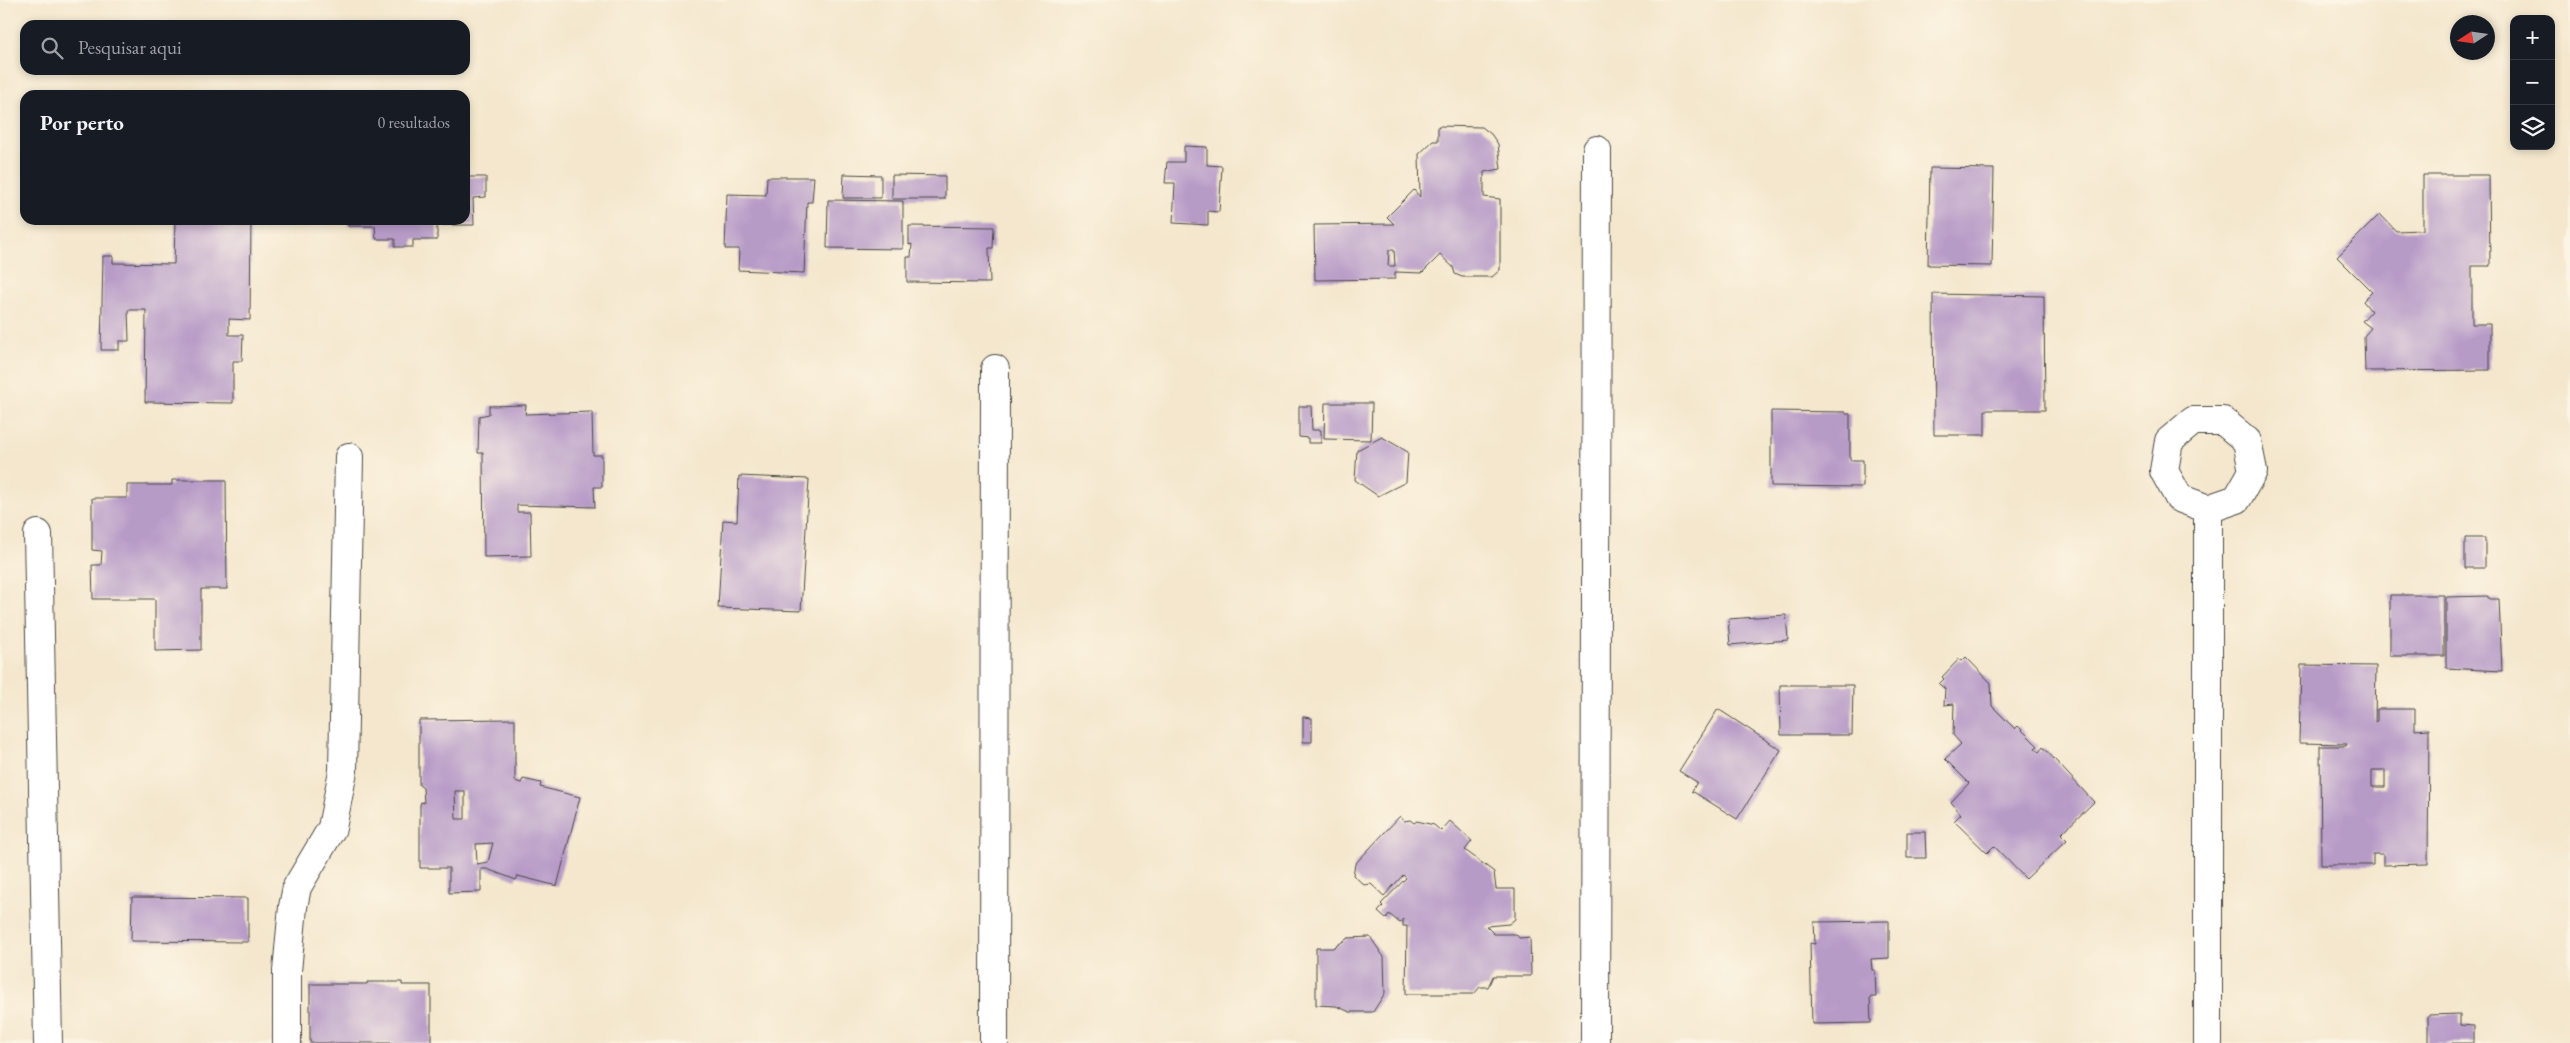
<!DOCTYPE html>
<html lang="pt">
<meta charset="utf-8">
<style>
body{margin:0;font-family:"EB Garamond",serif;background:#242831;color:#f1f3f6}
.controls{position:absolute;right:15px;top:15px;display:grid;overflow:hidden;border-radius:10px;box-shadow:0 2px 8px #0003}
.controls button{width:45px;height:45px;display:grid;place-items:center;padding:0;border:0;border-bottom:1px solid #363941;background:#171b24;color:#f1f3f6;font:25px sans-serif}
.compass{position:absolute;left:2450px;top:15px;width:45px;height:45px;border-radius:50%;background:#171b24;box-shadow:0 2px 8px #0003;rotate:258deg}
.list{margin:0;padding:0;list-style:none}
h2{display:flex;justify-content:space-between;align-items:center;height:65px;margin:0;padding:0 20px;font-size:21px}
h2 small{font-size:16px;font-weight:400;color:#9ea1a6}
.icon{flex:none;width:28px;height:28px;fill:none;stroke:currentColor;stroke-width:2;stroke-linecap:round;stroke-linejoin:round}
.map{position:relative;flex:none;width:2570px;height:1043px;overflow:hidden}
.search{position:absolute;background:#171b24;box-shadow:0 2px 8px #0003;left:20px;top:20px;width:450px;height:55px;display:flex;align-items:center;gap:12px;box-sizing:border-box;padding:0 18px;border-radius:15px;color:#9ea1a6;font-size:19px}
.panel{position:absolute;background:#171b24;box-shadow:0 2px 8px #0003;left:20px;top:90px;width:450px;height:135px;border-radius:15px}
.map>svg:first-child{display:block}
</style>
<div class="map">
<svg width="2570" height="1043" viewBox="0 0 2570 1043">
<rect width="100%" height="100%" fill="#fcf5e5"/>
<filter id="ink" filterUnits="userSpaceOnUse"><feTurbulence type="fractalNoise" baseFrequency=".02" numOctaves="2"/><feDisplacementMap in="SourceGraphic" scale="10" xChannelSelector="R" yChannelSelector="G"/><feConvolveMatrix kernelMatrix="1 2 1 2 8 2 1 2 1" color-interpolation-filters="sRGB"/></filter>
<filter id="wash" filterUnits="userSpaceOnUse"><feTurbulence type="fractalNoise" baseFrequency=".0096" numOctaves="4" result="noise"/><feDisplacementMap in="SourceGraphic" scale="20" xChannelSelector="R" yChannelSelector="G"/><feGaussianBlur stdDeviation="1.12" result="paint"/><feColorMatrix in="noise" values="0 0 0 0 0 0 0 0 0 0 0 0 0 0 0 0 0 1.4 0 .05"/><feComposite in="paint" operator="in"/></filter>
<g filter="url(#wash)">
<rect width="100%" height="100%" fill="#f4e7cd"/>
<g id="blocks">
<path fill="#b79bc7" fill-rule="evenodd" d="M1438,126L1482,127L1491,134L1498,144L1501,169L1484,172V197L1500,199V270L1492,277H1462L1455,274L1453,267L1440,255L1422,273L1395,272V279L1315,280L1314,225L1394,224L1387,217L1414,190L1420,197L1419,154L1433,141H1438ZM1389,250H1394L1395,266H1388Z
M1184,146L1207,147V165L1222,166L1219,212L1208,211V225L1173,223L1175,183H1165L1167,162H1184Z
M1930,168L1994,169L1992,266L1928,265Z
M844,174L881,175V198H843Z
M892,175L945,176V199H892Z
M2423,175H2489L2490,266H2472V324H2490V370L2365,371L2364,336L2371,328L2362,321L2371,311L2363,301L2372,292L2337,257L2380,214L2396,231L2423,230Z
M465,177H486V197L473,198L474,225H437V240H413V247H395V239H376L375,226H348L347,220H465Z
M767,177H814L812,202H807L804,273L738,270L739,249H725L727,194L766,195Z
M828,200L903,201V249L827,248Z
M175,220H251L250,320L229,319V335H243L242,361H233V403L145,402L146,310H128L129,341H119V350H101L103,256H113V263L174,264Z
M909,226L994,227L993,248H989L990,283L907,282V257H911L912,244L909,245Z
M1933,294L2044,296L2045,410H1985V435H1934Z
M1325,403H1372L1371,440L1324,439Z
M526,405L525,414L592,412L593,455H602V487H594L595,507L517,505V512H530L531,556L484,557L483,453H478L479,416L489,414V406Z
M1299,406H1311L1312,430H1321V443H1308V438L1299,437Z
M1771,411L1846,412V414H1850V460H1863V487L1771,486Z
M1382,437L1408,452L1406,482L1378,496L1355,480L1357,450Z
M739,476L809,479L801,611L718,608L723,520L737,521Z
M172,480H226L227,589H201V650L155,651V599H93L92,565H101L102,551L92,550V498H127V485H172Z
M2465,538H2485V568H2465Z
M2390,595H2444V656H2390Z
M2488,596V599H2499L2502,671L2446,668V597Z
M1786,615L1788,640L1730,645L1728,619Z
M1966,657L1991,683L1992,706L2015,729L2018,726L2038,746L2035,748L2039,752L2043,747L2094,802L2061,834L2067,840L2026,879L1994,846L1987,853L1954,821L1961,814L1951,802L1969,783L1945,759L1961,744L1953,735L1954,704L1944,705L1945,689L1939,684L1944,679L1942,677L1959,659L1962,661Z
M2301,665L2376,666L2375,722L2377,721V709H2415V730L2429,729L2428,864L2383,865V854H2373V865H2321L2320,746H2346L2347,744L2299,743ZM2372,770H2385V787H2372Z
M1780,685H1853L1852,735H1781Z
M1718,709L1781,750L1737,819L1692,791L1697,782L1679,771Z
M1303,717L1312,718V742H1303Z
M515,719V781L521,783L523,779L541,783L540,787L580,797L557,886L518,876L516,880L487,869H481V892L449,893V868H420V805L421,802L424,803L423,788L419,785V720ZM455,791H465V819H456ZM493,843L488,862L477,864L476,844Z
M1400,816L1404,821L1410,820L1414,823L1417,821L1434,825L1441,831L1450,821L1472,841L1465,850L1494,872L1496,889H1515V919L1509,924L1486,926L1494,934H1516L1519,938L1530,937L1531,976H1493L1488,987H1480L1474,994H1406L1407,926H1403V919L1400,923L1389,914L1386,919L1378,912L1383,906L1381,904L1406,878L1403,875L1384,896L1371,884L1364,885L1353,875L1355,864Z
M1907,832H1925L1926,858H1907Z
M132,897L248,898V942L131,941Z
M1889,921V958L1871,959L1872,970H1875L1876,997H1870L1871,1023L1812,1024L1810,943L1815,944L1814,922Z
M1370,937L1384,957L1385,993L1373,1012H1350L1336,1006L1316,1005V948H1333L1348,938Z
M367,982H402V985H431V1043H310V984H367Z
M2460,1014V1025L2474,1026V1043H2428V1015Z"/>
</g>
</g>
<g filter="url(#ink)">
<use href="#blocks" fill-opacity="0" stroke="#494743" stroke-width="1"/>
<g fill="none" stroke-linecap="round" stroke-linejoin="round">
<g stroke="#494743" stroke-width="30">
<path id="minor" d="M2193,421H2223L2247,441L2253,471L2237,499L2208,509L2179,498L2164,471L2169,441Z
M2208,509V1043
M38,534L48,1043
M287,1043V971L293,907L297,887L332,828L343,771L349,457
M994,1043L995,369
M1595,1043L1597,150"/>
</g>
<use href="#minor" stroke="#fff" stroke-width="28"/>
</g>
</g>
</svg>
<div class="controls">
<button>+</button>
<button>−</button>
<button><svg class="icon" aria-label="layers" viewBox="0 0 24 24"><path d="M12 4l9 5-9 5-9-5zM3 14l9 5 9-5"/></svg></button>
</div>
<svg class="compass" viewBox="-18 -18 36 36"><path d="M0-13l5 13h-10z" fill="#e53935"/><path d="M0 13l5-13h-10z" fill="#9ea1a6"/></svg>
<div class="search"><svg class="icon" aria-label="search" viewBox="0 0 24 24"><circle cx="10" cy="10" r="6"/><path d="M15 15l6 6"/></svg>Pesquisar aqui</div>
<section class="panel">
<h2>Por perto<small>0 resultados</small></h2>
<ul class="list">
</ul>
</section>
</div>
